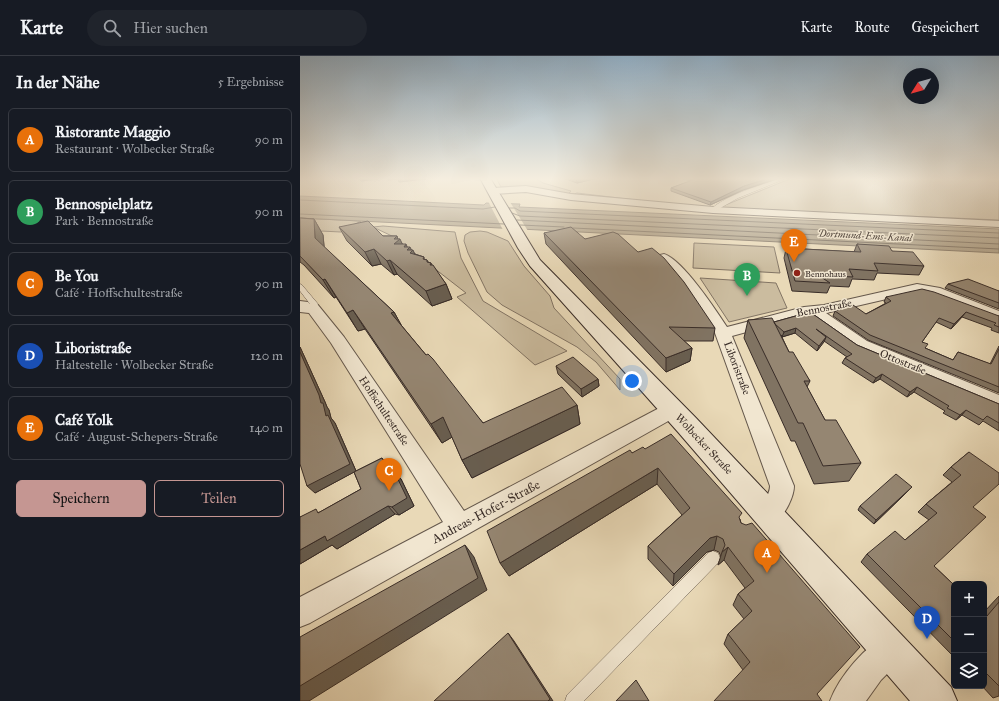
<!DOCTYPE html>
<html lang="de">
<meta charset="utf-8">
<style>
body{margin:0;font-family:"IM FELL Great Primer",serif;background:#20242c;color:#f1f3f6}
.controls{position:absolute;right:12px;bottom:12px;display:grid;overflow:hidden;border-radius:6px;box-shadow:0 4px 16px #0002}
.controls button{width:36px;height:36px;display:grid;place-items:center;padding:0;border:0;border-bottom:1px solid #363941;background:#171b24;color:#f1f3f6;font:20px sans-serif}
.compass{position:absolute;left:603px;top:12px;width:36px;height:36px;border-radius:50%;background:#171b24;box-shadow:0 4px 16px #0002;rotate:233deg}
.you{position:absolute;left:332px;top:325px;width:14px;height:14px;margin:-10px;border:3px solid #fff;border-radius:50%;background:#1a73e8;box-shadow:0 0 0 6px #1a73e833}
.badge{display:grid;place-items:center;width:26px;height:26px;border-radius:50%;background:#c59692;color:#fff;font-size:13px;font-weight:700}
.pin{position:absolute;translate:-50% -33px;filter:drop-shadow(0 1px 2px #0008)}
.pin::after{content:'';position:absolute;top:21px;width:14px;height:12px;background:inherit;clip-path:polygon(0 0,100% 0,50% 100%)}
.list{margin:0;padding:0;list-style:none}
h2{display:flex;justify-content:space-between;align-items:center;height:52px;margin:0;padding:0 16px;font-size:17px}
h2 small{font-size:13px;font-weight:400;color:#9ea1a6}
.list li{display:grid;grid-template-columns:26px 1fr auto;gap:12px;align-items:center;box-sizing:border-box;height:64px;margin:0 8px 8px;padding:0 8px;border:1px solid #363941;border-radius:6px}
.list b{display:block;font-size:15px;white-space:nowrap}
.list p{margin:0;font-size:13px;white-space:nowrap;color:#9ea1a6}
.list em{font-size:13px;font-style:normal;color:#9ea1a6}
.actions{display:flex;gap:8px;padding:12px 16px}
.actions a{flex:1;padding:9px 0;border:1px solid #c59692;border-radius:6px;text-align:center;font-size:14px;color:#c59692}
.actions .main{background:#c59692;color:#111}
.icon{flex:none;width:22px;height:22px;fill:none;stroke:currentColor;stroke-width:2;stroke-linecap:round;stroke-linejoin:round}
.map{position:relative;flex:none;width:699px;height:645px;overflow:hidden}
header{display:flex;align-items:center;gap:24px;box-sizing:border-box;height:56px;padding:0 20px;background:#171b24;border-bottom:1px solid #363941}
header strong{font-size:19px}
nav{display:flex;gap:22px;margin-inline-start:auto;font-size:14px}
.search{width:280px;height:36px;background:#20242c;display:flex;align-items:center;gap:10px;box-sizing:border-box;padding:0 14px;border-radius:22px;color:#9ea1a6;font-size:15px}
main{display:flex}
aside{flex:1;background:#171b24}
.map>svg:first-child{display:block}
</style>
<header>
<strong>Karte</strong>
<div class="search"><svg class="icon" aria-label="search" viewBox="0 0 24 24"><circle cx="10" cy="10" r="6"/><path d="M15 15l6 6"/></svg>Hier suchen</div>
<nav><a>Karte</a><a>Route</a><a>Gespeichert</a></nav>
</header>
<main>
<aside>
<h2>In der Nähe<small>5 Ergebnisse</small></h2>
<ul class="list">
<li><span class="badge" style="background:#e8710a">A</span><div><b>Ristorante Maggio</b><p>Restaurant · Wolbecker Straße</p></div><em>90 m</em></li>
<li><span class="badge" style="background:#2e9e5b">B</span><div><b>Bennospielplatz</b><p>Park · Bennostraße</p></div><em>90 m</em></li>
<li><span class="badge" style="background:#e8710a">C</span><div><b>Be You</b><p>Café · Hoffschultestraße</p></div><em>90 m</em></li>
<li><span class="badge" style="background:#1a4fb4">D</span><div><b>Liboristraße</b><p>Haltestelle · Wolbecker Straße</p></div><em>120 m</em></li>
<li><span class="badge" style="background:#e8710a">E</span><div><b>Café Yolk</b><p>Café · August-Schepers-Straße</p></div><em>140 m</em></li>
</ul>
<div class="actions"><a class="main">Speichern</a><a>Teilen</a></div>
</aside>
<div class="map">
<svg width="699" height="645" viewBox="0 0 699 645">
<rect width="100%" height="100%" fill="#e9d9b7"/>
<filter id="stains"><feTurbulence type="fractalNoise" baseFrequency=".005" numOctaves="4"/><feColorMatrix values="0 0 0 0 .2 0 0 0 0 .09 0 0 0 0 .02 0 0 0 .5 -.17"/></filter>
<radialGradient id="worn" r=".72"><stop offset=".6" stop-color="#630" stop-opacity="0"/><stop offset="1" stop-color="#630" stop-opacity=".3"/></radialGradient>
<path fill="#cbbc9f" stroke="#827464" d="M196,122H235L243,127L271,135L269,137L274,138L277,137L336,144L272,140L224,131H201Z
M492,122H699V164L422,152L423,150Z
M0,162L61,165L41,176L0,174Z
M83,170L155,176L161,202L183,245L267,295L235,309L157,241L166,237L94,181L73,171Z
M180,175L187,176L208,185L224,210L250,240L254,252L320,323V334L296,306L277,291L202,249L187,236L168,197L164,185L165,179L170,176Z
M394,187L474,191L480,217L393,212Z
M400,222L476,227L487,252L429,266Z"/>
<path fill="#ad9f86" stroke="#7f7160" d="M0,140L184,149L186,147L220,148L219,151L699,173V197L0,162Z"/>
<path fill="#e9d9b7" d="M188,145L210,146L228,175L203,174Z"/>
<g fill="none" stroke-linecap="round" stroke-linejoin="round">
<path stroke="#736657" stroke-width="1" d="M0,144L183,153L195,151
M209,152H215L220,155L699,177
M212,157L220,160L699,182
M0,158L204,168
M217,164L699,188
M220,169L264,171
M273,172L699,193"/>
<g stroke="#65584c" stroke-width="1">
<path id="lane" d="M481,122H487L438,142L415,155L410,154C427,138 460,130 481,122Z
M0,228L2,229L18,248L16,254H10L9,252L10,248L0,235Z
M413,495L418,497L420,502L418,507L284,645H265L267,639L408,497Z"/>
</g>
<g stroke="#65584c" stroke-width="2">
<path id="street" d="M226,130L271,138L413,151L699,165V171L413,157L271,144L226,136L193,138L188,135L193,132Z
M364,198C382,203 416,254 427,271L504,251L524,249L617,228L640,232L699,255V265L632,239L617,236L526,257L567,285L699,339V354L555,293L509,259L432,280L494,430C494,441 485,458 477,465C475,467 471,468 468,469L459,466L456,458C460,449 470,440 470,430L415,277L399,251L374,219L358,202L360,199Z
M0,245L8,246L10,248L18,249L44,281L164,455L365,349L372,347L379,349L382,354L379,359L10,567L0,571V541L143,466L31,287L9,257L0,256Z
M590,578L601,582L605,593L601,604L581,624L566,645H530C539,621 566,588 590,578Z"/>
</g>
<g stroke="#392d28" stroke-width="2">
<path id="secondary" d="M180,122H190L240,204L396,362L651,631L657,645H610L378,376L230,210L218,192Z"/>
</g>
<use href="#lane" fill="#f1e6d0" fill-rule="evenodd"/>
<use href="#street" fill="#f1e6d0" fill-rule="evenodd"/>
<use href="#secondary" fill="#f1e6d0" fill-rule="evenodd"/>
</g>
<path fill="#807362" stroke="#392d28" d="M263,122H298L277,127Z
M380,122H479L443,134L410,149L371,135V132L391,125Z
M0,162L14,163L23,179L24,191L94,256L101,269L126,299L183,367L277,349L280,368L172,422L162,404L152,381L142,387L65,273L58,275L36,241L34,242L4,209L0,206Z
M39,171L83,180H97L98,183L102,188L107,191L115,198L124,201V203L127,204L128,206L131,207L132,209L146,228L152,243L132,250L97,218L94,219L81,208L72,210L47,185Z
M244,177L285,183L415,272L413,285H384L392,292L390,305L366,316L246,188Z
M557,188L592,195L624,210L619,219L577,217L574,224L552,223L549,231L530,230L527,237L492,235L484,202L486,193H504L554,196Z
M648,228L699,235V253L645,232Z
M586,241L699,260V277L691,274L692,272L662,261L651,273L636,266L622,286L625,292L653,304L658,296L690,308L699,290V337L568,284L533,260L535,255L566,258L586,247L584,246Z
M510,256L557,289L699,348V375L683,365L679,369L662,359L656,364L643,357L645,355L614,336L607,341L580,323L573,327L542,307L545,302L547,301L524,285L517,295L495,277L482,281L481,279L489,296L510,325L507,331L525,364L561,407L549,425L514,428L495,385H491L444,282L448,264L474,266Z
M0,291L25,346L27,351L29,354L31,362L35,367L56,415L82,402L89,411L92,416L101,423L114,450L99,459L95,458L37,493L32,489L0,508V461L20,456L61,433L54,416L15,437L0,408Z
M256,310L298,323L299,330L282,341L258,318Z
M345,393L440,463L441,467L560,591L443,614L424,588L428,578L444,563L433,549L438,538L445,532L424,504L418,509L421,501L419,496L414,494L407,496L373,530L348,503V490L382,459L357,428L209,520L332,397Z
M669,396L673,451L634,510L654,529V601L561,506L567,498L605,484L629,464L618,456L626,448L652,426L643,419L651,411Z
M609,434L574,468L558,454L560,450Z
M699,540V640L693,642L682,630H684V556Z"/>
<path fill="#685e50" stroke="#392d28" d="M59,122H85L61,125Z
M87,122H135L99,126L98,123L88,124Z
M276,122H298L277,127Z
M470,122H479L443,134L410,149L411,146L444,130Z
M14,163L23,179L25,199L15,182Z
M97,180L98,184L100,183L106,196L94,188V183Z
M106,188L108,193L110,191L112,195L113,194L119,208L104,191Z
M74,193L81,208L72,210L65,196Z
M90,204L97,218L94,219L87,205Z
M25,223L36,241L34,242L23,224Z
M146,228L152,243L132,250L126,235Z
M53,254L65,273L58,275L47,257Z
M94,256L104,274L91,257Z
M666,256L662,261L651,273L654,268Z
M496,272L495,277L482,281L484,276Z
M526,281L524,286L517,295L519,290Z
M0,291L25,346L27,351L29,354L31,362L35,367L56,415L15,437L7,430L26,360L0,296Z
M392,292L390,305L366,316V302Z
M582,318L580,323L573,327L576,322Z
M298,323L299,330L282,341L281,333Z
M617,331L614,336L607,341L610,336Z
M277,349L280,368L172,422L162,404Z
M666,354L662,359L656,364L660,359Z
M143,361L154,380L142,387L131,368Z
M82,402L89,411L97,426L90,417Z
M358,412L357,428L209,520L200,507Z
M94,415L101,423L114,450L99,459L92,451Z
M612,431L609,434L574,468L576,464Z
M88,450L95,458L37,493L32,489L0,508V494L25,480Z
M417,480L414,494L407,496L373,530L374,518L410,482Z
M165,489L174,501L187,534L9,645H0V630Z
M428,491L424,504L418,509L422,496Z
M208,577L214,585L253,645H248Z"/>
<path fill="#958672" stroke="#392d28" d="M390,122H470L444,130L411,146L371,132L395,123Z
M0,162L14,163L15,182L94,256L91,257L126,299L128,298L133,303L183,367L262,331L277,349L162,404L143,361L131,368L53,254L47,257L25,223L23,224L0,200Z
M68,165L83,180H97L94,183H100L94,188H106L104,191H110L107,194H113L110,197L124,201L123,203L127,204V206L131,207L130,209H133L146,228L126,235L90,204L87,205L74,193L65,196L39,171Z
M271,171L285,183L313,176L318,178L338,196L352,192L364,202L384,226L415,272L369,271L392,292L366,302L244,177Z
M557,188L589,190L592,195L613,196L624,210L574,207L578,215L549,213L553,221L518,219L530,227L495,225L486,193L504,192V193L561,196Z
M668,223L699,235V247L648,228Z
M622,233L634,236L699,260V271L694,269L696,267L666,256L654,268L639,262L622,286L628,288L625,292L653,304L658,296L691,308L699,293V331L570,279L535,255L553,249L566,258L591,245L586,241Z
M510,256L557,289L699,348V367L687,360L683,364L666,354L660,359L647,352L649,350L617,331L610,336L582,318L576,322L545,302L552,298L516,273L526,281L519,290L496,272L484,276L475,268L474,266Z
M472,262L489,296H493L510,325H504L525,364H536L561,407L523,410L503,367H498L448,264Z
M0,296L19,339L21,347H23L26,360L28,359L50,408L7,430L0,408Z
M273,301L298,323L281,333L256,310Z
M371,378L442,457L439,461L441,467L446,469L452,467L560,591L517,638L522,645H414L450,606L428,578L452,555L438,538L454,525L428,491L422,496L425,489L423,483L417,480L410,482L374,518L348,490L390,452L358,412L200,507L187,475L330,394L332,397L343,391L345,393Z
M669,396L699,417V428L673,451L686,461L634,510L654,529V585L567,498L595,475L605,484L637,457L626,448L661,419L651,411Z
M82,402L90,417L94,415L107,442L92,451L88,450L27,485L25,480L0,494V461L16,453L18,457L61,433L54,416Z
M596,418L612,431L576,464L560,450Z
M165,489L178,522L0,630V581Z
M699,546V630L684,615V557L687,560Z
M208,577L250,643L248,645H134Z
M336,624L349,645H316Z"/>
<linearGradient id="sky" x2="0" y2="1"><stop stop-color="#90acc1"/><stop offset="0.58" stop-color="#f5eedf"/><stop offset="1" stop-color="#f5eedf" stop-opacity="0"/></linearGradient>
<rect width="699" height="212" fill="url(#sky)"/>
<circle fill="#8f2418" stroke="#f1e6d0" stroke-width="1.5" cx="497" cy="217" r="4"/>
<g text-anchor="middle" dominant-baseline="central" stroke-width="3" stroke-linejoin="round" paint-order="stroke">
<g font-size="9" fill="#392d28" stroke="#f1e6d0" text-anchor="start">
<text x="505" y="217">Bennohaus</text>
</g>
<g font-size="10" font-style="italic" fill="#564a40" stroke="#f1e6d0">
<text transform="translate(565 180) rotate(3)">Dortmund-Ems-Kanal</text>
</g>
<g font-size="11" fill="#392d28" stroke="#f1e6d0">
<text transform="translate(524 252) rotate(-11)">Bennostraße</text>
<text transform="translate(603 306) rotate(22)">Ottostraße</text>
<text transform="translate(437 312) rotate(69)">Liboristraße</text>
<text transform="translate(84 355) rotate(56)">Hoffschultestraße</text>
<text transform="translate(404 388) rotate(47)">Wolbecker Straße</text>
</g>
<g font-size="13" fill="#392d28" stroke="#f1e6d0">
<text transform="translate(186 456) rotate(-28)">Andreas-Hofer-Straße</text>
</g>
</g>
<rect width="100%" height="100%" filter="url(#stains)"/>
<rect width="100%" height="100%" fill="url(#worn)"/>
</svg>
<div class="controls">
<button>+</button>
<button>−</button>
<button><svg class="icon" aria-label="layers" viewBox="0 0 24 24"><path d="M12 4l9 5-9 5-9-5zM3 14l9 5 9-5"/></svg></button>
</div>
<svg class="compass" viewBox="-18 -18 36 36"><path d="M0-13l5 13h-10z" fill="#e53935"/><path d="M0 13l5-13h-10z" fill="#9ea1a6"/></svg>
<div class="you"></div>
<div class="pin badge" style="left:467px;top:517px;background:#e8710a">A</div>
<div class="pin badge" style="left:447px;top:240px;background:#2e9e5b">B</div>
<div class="pin badge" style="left:89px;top:435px;background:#e8710a">C</div>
<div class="pin badge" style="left:627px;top:583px;background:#1a4fb4">D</div>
<div class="pin badge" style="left:494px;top:206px;background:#e8710a">E</div>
</div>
</main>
